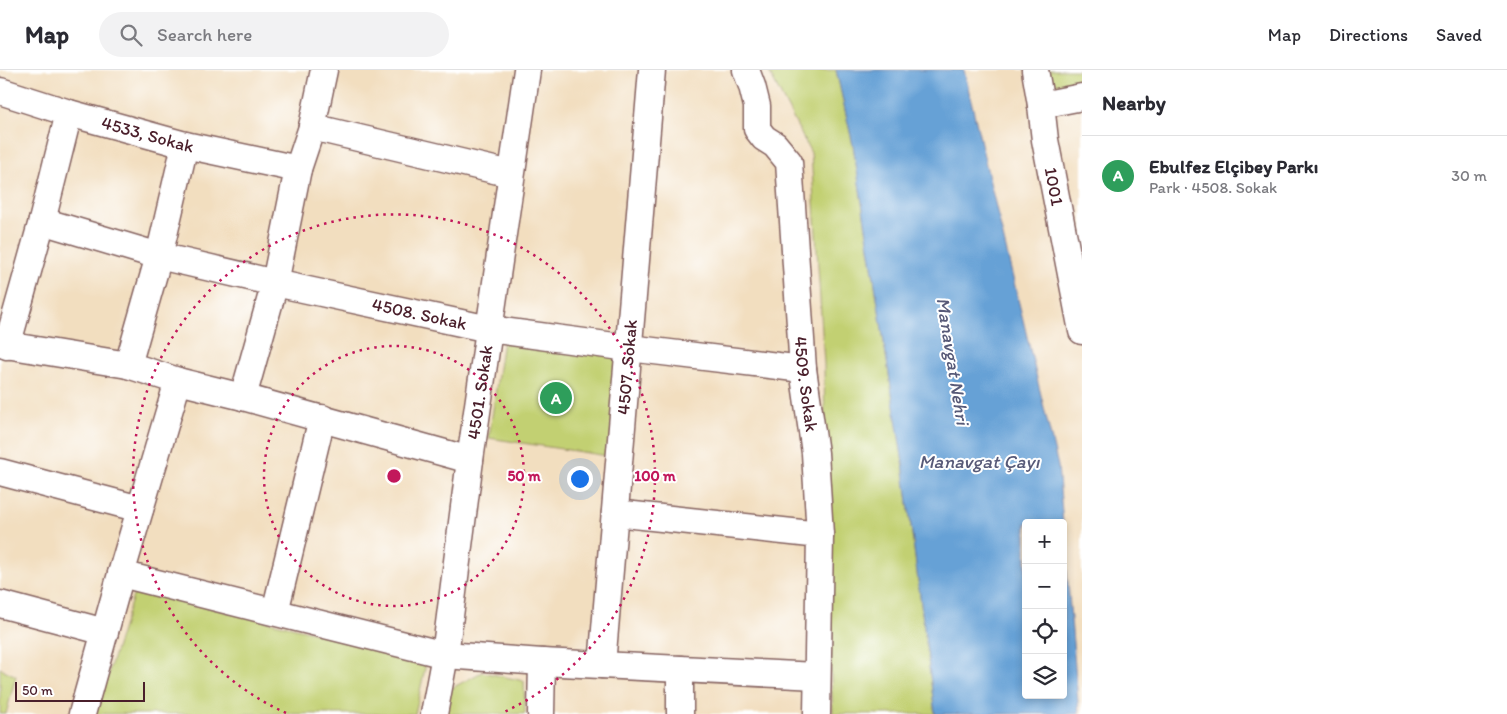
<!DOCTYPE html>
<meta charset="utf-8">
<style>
body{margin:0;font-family:Itim,sans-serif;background:#f2f2f3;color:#2b2b33}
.controls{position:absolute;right:15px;bottom:15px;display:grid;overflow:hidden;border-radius:5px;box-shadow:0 2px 8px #0003}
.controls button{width:45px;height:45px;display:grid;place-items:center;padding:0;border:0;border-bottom:1px solid #e1e1e2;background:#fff;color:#2b2b33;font:25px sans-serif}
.scale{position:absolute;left:15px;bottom:12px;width:130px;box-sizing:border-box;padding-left:5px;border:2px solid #4a1f2b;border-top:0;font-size:14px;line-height:18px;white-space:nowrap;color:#4a1f2b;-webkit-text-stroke:4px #fff;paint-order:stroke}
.you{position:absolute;left:579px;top:408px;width:18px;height:18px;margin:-12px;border:4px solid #fff;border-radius:50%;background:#1a73e8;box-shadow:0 0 0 8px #1a73e833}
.badge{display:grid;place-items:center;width:32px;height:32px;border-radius:50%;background:#d1495b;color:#fff;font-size:16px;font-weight:700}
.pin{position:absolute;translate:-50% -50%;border:2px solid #fff;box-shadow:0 1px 5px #0006}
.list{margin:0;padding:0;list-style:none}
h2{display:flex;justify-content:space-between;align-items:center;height:65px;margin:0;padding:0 20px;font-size:21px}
h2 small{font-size:16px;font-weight:400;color:#7c7c81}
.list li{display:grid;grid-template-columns:32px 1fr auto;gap:15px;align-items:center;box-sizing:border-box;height:80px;padding:0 20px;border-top:1px solid #e1e1e2}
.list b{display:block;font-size:19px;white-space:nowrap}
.list p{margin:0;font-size:16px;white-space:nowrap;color:#7c7c81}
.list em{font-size:16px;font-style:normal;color:#7c7c81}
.icon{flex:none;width:28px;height:28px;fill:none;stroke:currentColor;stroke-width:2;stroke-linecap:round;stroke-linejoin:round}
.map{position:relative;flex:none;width:1082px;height:644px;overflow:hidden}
header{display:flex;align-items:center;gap:30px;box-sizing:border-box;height:70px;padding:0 25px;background:#fff;border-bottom:1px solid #e1e1e2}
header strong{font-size:24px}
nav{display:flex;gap:28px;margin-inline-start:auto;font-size:18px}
.search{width:350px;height:45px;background:#f2f2f3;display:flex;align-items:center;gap:12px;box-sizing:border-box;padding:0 18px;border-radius:28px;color:#7c7c81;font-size:19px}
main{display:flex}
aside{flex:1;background:#fff}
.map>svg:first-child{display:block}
</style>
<header>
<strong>Map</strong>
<div class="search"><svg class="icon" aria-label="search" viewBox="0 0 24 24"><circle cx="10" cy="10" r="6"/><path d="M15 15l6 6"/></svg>Search here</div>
<nav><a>Map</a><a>Directions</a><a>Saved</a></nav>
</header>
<main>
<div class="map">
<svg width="1082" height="644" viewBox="0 0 1082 644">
<rect width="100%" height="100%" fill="#fff"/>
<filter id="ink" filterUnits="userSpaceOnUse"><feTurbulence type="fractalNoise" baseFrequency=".02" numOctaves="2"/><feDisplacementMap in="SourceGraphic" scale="10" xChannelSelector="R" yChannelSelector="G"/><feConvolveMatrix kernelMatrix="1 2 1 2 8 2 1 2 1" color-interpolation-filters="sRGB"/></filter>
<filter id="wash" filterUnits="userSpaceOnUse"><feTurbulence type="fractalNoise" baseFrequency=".0096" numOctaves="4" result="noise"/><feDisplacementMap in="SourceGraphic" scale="20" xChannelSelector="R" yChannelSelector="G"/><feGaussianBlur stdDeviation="1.12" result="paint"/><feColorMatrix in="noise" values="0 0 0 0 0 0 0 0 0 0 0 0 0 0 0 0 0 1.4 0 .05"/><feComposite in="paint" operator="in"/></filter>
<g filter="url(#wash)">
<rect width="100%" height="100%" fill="#f2debf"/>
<path fill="#c2d072" stroke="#86784e" d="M768,0H836L853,75L903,393L935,644H833L828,555L824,294L811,83Z
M1043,0H1082V20L1048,26Z
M503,270L623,288L608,386L489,368Z
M135,520L427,589L415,644H95Z
M0,598L16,606L6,644H0Z
M482,602L524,611L525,644H445L450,619Z"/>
<path fill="#66a1d6" stroke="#586080" d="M836,0H964L990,112L1058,396L1063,453H1026V625H1063V454L1079,644H935L903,393L853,75Z"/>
</g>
<g filter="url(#ink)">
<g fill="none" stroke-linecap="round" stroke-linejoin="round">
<g stroke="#85625f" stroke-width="29">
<g id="minor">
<path id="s1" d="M746,0L752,16L757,36V59L764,68L775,75L789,92L803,299L815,383L820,465L817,644"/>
<path id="s2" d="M1035,0L1041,35L1045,70L1082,261"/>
<path id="s3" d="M0,21L69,43L185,75L298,99"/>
<path d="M1041,35L1082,27"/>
<path d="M312,57L511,104"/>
<path id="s4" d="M42,151L159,186L275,213L489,259L629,278L803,299"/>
<path d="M0,274L128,295L178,311L243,327L470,390"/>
<path d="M7,276L42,151L69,43"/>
<path d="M128,295L159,186L185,75"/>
<path d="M243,327L275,213L298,99L312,57L324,0"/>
<path d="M0,402L140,439"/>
<path d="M615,443L820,465"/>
<path d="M121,504L445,585L542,592L817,606"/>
<path d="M0,534L105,562"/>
<path d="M275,542L322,348"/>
<path id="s5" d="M602,595L652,0"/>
<path d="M82,644L121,504L178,311"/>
<path id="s6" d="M434,644L445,585L470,390L527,0"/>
<path d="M541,644L542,592"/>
<path d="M680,644V599"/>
</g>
</g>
<use href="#minor" stroke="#fff" stroke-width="26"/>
</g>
</g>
<g fill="none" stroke="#c2185b" stroke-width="2.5" stroke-dasharray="2.5 5">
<circle cx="394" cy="406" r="130"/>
<path d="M286 643A261 261 0 1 1 502 643"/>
</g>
<g text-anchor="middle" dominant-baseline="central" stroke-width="4" stroke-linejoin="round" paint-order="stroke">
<g font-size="18" fill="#4a1f2b" stroke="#fff">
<text stroke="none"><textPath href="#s3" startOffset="154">4533, Sokak</textPath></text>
<text stroke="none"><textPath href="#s2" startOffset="118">1001</textPath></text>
<text stroke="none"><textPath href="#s4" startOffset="389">4508. Sokak</textPath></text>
<text stroke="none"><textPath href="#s5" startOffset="299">4507. Sokak</textPath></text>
<text stroke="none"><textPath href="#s1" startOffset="330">4509. Sokak</textPath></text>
<text stroke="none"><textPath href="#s6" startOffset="325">4501. Sokak</textPath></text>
</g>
<g font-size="19" font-style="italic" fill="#575a78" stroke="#fff">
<text transform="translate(953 291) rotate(81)">Manavgat Nehri</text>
<text x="979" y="391">Manavgat Çayı</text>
</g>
</g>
<circle cx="394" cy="406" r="8" fill="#c2185b" stroke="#fff" stroke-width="2.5"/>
<g font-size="15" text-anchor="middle" font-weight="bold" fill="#c2185b" stroke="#fff" stroke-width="4" stroke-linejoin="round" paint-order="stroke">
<text x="524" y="411">50 m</text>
<text x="655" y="411">100 m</text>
</g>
</svg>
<div class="controls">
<button>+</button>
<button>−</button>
<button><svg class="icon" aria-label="locate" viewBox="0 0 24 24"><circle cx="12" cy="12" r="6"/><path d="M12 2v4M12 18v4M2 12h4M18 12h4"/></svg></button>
<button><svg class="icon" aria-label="layers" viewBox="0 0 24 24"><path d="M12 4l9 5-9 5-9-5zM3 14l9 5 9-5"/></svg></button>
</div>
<div class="scale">50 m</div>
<div class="you"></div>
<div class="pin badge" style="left:556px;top:328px;background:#2e9e5b">A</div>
</div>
<aside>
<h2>Nearby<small></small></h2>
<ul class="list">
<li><span class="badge" style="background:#2e9e5b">A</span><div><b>Ebulfez Elçibey Parkı</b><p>Park · 4508. Sokak</p></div><em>30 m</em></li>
</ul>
</aside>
</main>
